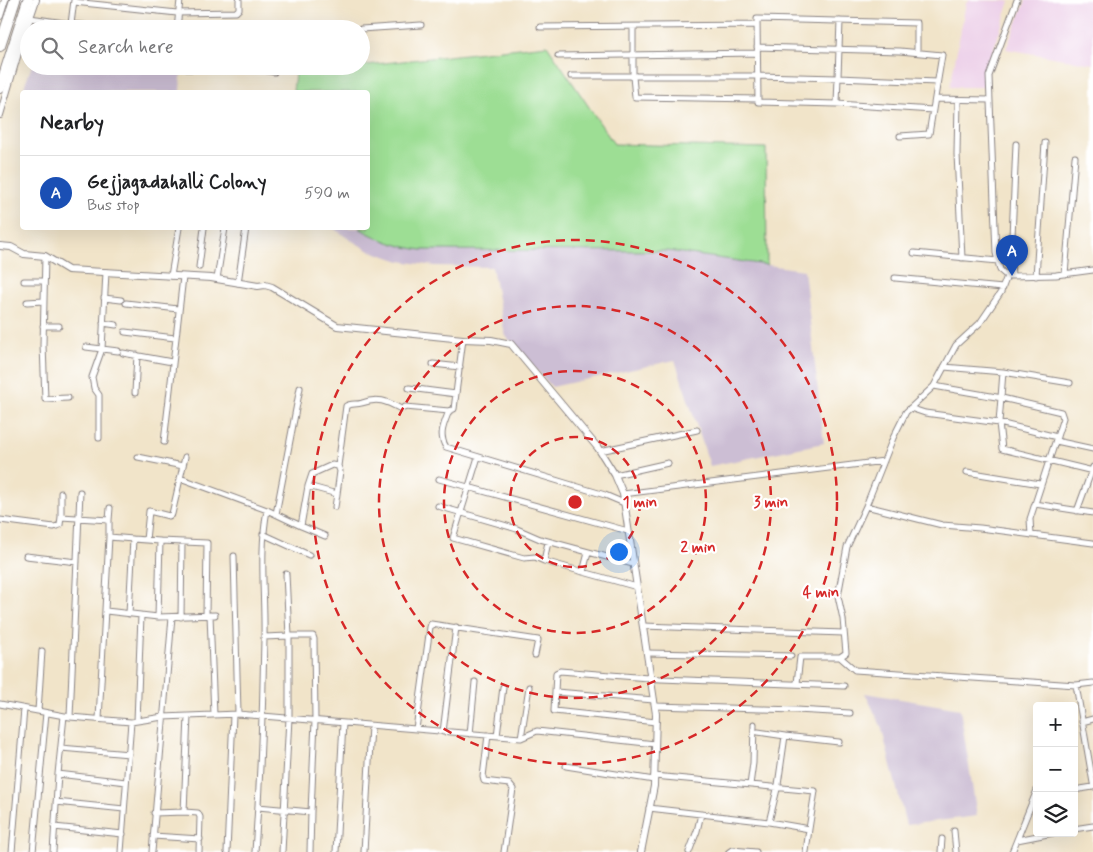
<!DOCTYPE html>
<meta charset="utf-8">
<style>
body{margin:0;font-family:Mynerve,sans-serif;background:#f6f6f6;color:#202124}
.controls{position:absolute;right:15px;bottom:15px;display:grid;overflow:hidden;border-radius:5px;box-shadow:0 5px 20px #0002}
.controls button{width:45px;height:45px;display:grid;place-items:center;padding:0;border:0;border-bottom:1px solid #e0e0e0;background:#fff;color:#202124;font:25px sans-serif}
.you{position:absolute;left:618px;top:551px;width:18px;height:18px;margin:-12px;border:4px solid #fff;border-radius:50%;background:#1a73e8;box-shadow:0 0 0 8px #1a73e833}
.badge{display:grid;place-items:center;width:32px;height:32px;border-radius:50%;background:#0f766e;color:#fff;font-size:16px;font-weight:700}
.pin{position:absolute;translate:-50% -41px;filter:drop-shadow(0 1px 2px #0008)}
.pin::after{content:'';position:absolute;top:26px;width:18px;height:15px;background:inherit;clip-path:polygon(0 0,100% 0,50% 100%)}
.list{margin:0;padding:0;list-style:none}
h2{display:flex;justify-content:space-between;align-items:center;height:65px;margin:0;padding:0 20px;font-size:21px}
h2 small{font-size:16px;font-weight:400;color:#757577}
.list li{display:grid;grid-template-columns:32px 1fr auto;gap:15px;align-items:center;box-sizing:border-box;height:75px;padding:0 20px;border-top:1px solid #e0e0e0}
.list b{display:block;font-size:19px;white-space:nowrap}
.list p{margin:0;font-size:16px;white-space:nowrap;color:#757577}
.list em{font-size:16px;font-style:normal;color:#757577}
.icon{flex:none;width:28px;height:28px;fill:none;stroke:currentColor;stroke-width:2;stroke-linecap:round;stroke-linejoin:round}
.map{position:relative;flex:none;width:1093px;height:852px;overflow:hidden}
.search{position:absolute;background:#fff;box-shadow:0 5px 20px #0002;left:20px;top:20px;width:350px;height:55px;display:flex;align-items:center;gap:12px;box-sizing:border-box;padding:0 18px;border-radius:28px;color:#757577;font-size:19px}
.panel{position:absolute;background:#fff;box-shadow:0 5px 20px #0002;left:20px;top:90px;width:350px;height:140px;border-radius:5px}
.map>svg:first-child{display:block}
</style>
<div class="map">
<svg width="1093" height="852" viewBox="0 0 1093 852">
<rect width="100%" height="100%" fill="#fff"/>
<filter id="ink" filterUnits="userSpaceOnUse"><feTurbulence type="fractalNoise" baseFrequency=".02" numOctaves="2"/><feDisplacementMap in="SourceGraphic" scale="10" xChannelSelector="R" yChannelSelector="G"/><feConvolveMatrix kernelMatrix="1 2 1 2 8 2 1 2 1" color-interpolation-filters="sRGB"/></filter>
<filter id="wash" filterUnits="userSpaceOnUse"><feTurbulence type="fractalNoise" baseFrequency=".0096" numOctaves="4" result="noise"/><feDisplacementMap in="SourceGraphic" scale="20" xChannelSelector="R" yChannelSelector="G"/><feGaussianBlur stdDeviation="1.12" result="paint"/><feColorMatrix in="noise" values="0 0 0 0 0 0 0 0 0 0 0 0 0 0 0 0 0 1.4 0 .05"/><feComposite in="paint" operator="in"/></filter>
<g filter="url(#wash)">
<rect width="100%" height="100%" fill="#f1e4c9"/>
<path fill="#edd0e9" d="M970,0L1010,1L986,71L985,87H950L966,3Z
M1026,0H1093V64L1006,49Z"/>
<path fill="#ccbed4" d="M32,66H116L181,75L180,92H23L26,81Z
M333,228H359L375,237L393,244L422,250L668,251L804,270L824,443L710,466L675,360L552,387L505,335L492,267L435,266L400,261L368,250L349,239Z
M865,693L960,709L977,816L906,825L881,726Z"/>
<path fill="#9dde94" stroke="#608068" d="M547,45L614,144L766,148L767,265L668,251L422,250C399,247 379,240 359,228H368V92H293L295,73Z"/>
</g>
<g filter="url(#ink)">
<g fill="none" stroke-linecap="round" stroke-linejoin="round">
<g stroke="#8a8382" stroke-width="7">
<path id="minor" d="M1017,0L989,76L996,253L1000,270L1007,276L1056,275L1093,270
M74,2L177,13L236,12L239,9V0
M30,18L71,24L123,29
M71,24L74,0
M540,27L757,25
M633,27V77L635,97L758,99
M177,29L180,0
M361,29L421,25
M757,47L900,51L942,55L929,134L900,136
M917,52V23L757,19L758,102L837,104L933,110
M558,56L757,53
M187,66V69L253,68L274,72
M571,76H757L838,78L937,82
M935,99L990,100
M958,100L957,154L962,258
M837,104L840,21
M914,253L998,261
M45,256L43,345L45,399L68,398
M199,267L204,228
M1065,274L1075,157
M171,276L179,228
M1012,276L1011,260L1016,144
M1036,276L1045,143
M895,278L1003,288
M217,279L225,228
M24,281H44
M238,283L246,228
M104,298L121,300
M27,302L44,301
M126,303L178,309
M103,323L116,325
M43,326H59
M125,332L175,338
M463,339L454,409L449,411C444,424 438,435 446,447L605,495L624,503
M86,347L118,351
M123,353L172,362
M433,364L460,367
M944,367L1003,372L1070,383
M1003,372L999,423L1002,449L1093,471
M934,386L1002,398L1061,412L1063,418L1030,519L1031,535
M409,388L456,394
M135,393L137,355
M910,408L925,413L999,423L1057,437
M99,438V395L94,388L92,377L102,349L106,272
M1056,441L1093,449
M164,442L183,277
M600,451L697,430
M138,457L183,466
M478,457L453,538L524,558L535,557L544,561L637,587
M967,472L1040,484
M615,475L668,463
M180,478L267,510
M439,479L628,531
M308,486L312,474L332,465L338,466
M61,493V517
M623,494L884,461
M1035,504L1093,513
M438,506L517,529L540,539L633,564
M866,506L942,525L980,528L1093,543
M335,507L337,494
M1077,511L1093,467
M276,514L300,388
M0,520L54,527L60,525L61,517L109,520V537L133,539L129,614
M109,520L110,508
M301,526L325,536
M263,534L309,555
M133,539L160,541L158,617
M146,540L149,511L169,516L172,514L185,457
M160,541L207,543L206,615
M26,556L77,562
M234,556L238,714
M544,561L548,542
M583,572L588,553
M106,611L158,617L215,615
M210,615L214,715
M181,617L182,542
M643,626L844,633
M264,637L289,636L286,574
M647,653L791,656
M840,657L855,670L1076,685L1093,683
M797,683L800,657H840L846,653L843,619L838,596L847,547L866,506L893,438L906,412L934,386L956,345L980,323L1001,292L1007,276
M1076,685L1093,783
M556,692L654,700
M0,704L70,717L131,722L163,717L238,714L521,738L537,731L655,744
M655,706L796,710L850,713
M38,711L42,651
M70,717L80,492
M99,719L109,537
M137,721L141,615
M656,722L554,711L556,673L560,671L661,679L844,686
M1082,722L1093,719
M416,729L430,627L431,624L538,640L535,655
M443,732L456,627
M758,732L785,736L778,785L769,822
M470,734L475,682
M488,735L483,777L484,781L509,784L513,789L504,852
M497,736L503,687
M785,736L839,742
M521,738L529,687
M61,748L129,754
M566,766L654,780
M58,774L126,782
M654,776L815,791L809,829
M750,785L753,763L754,724
M1074,790L1093,787
M56,802L124,809
M258,807L311,812L310,852
M649,808L769,822L809,829L806,852
M184,812L198,813L200,817L199,852
M154,813L184,812L188,716
M54,827L123,834
M1074,829L1093,826
M954,831L956,852
M153,836L200,839
M1017,840L1053,833
M12,852L24,709
M33,852L46,713
M53,852L58,774L64,716
M121,852L131,722
M152,852L172,617
M227,852L233,715
M255,852C260,781 263,710 264,639C265,596 259,553 267,510L301,526L308,486L337,494L340,471L338,466L346,406C351,403 356,405 362,403C378,397 386,401 401,409L404,408L405,407L449,411
M282,852L289,718V636H313L314,639L315,721L311,812
M336,852L343,723
M364,852L371,726
M689,852L697,831L701,814
M729,852L732,850L756,852
M941,852L942,839
M1012,852L1037,790"/>
</g>
<g stroke="#8a8382" stroke-width="8">
<path id="tertiary" d="M0,16L5,0
M0,115L19,50L36,0
M0,246L11,247L24,254L45,256L68,270L211,278L258,286L265,285L272,287L337,326L463,339L491,340L511,344L598,448L615,475L623,494L656,714L654,786L641,852"/>
</g>
<g stroke="#8a8382" stroke-width="12">
<path id="motorway" d="M0,46L15,0
M0,88L28,0"/>
</g>
<use href="#minor" stroke="#fff" stroke-width="5"/>
<use href="#tertiary" stroke="#fff" stroke-width="6"/>
<use href="#motorway" stroke="#fff" stroke-width="10"/>
</g>
</g>
<g fill="none" stroke="#d62828" stroke-width="2.5" stroke-dasharray="9 6">
<circle cx="575" cy="502" r="65"/>
<circle cx="575" cy="502" r="131"/>
<circle cx="575" cy="502" r="196"/>
<circle cx="575" cy="502" r="262"/>
</g>
<circle cx="575" cy="502" r="8" fill="#d62828" stroke="#fff" stroke-width="2.5"/>
<g font-size="15" text-anchor="middle" font-weight="bold" fill="#d62828" stroke="#fff" stroke-width="4.5" stroke-linejoin="round" paint-order="stroke">
<text x="640" y="507">1 min</text>
<text x="771" y="507">3 min</text>
<text x="698" y="552">2 min</text>
<text x="821" y="597">4 min</text>
</g>
</svg>
<div class="controls">
<button>+</button>
<button>−</button>
<button><svg class="icon" aria-label="layers" viewBox="0 0 24 24"><path d="M12 4l9 5-9 5-9-5zM3 14l9 5 9-5"/></svg></button>
</div>
<div class="you"></div>
<div class="pin badge" style="left:1012px;top:276px;background:#1a4fb4">A</div>
<div class="search"><svg class="icon" aria-label="search" viewBox="0 0 24 24"><circle cx="10" cy="10" r="6"/><path d="M15 15l6 6"/></svg>Search here</div>
<section class="panel">
<h2>Nearby<small></small></h2>
<ul class="list">
<li><span class="badge" style="background:#1a4fb4">A</span><div><b>Gejjagadahalli Colony</b><p>Bus stop</p></div><em>590 m</em></li>
</ul>
</section>
</div>
